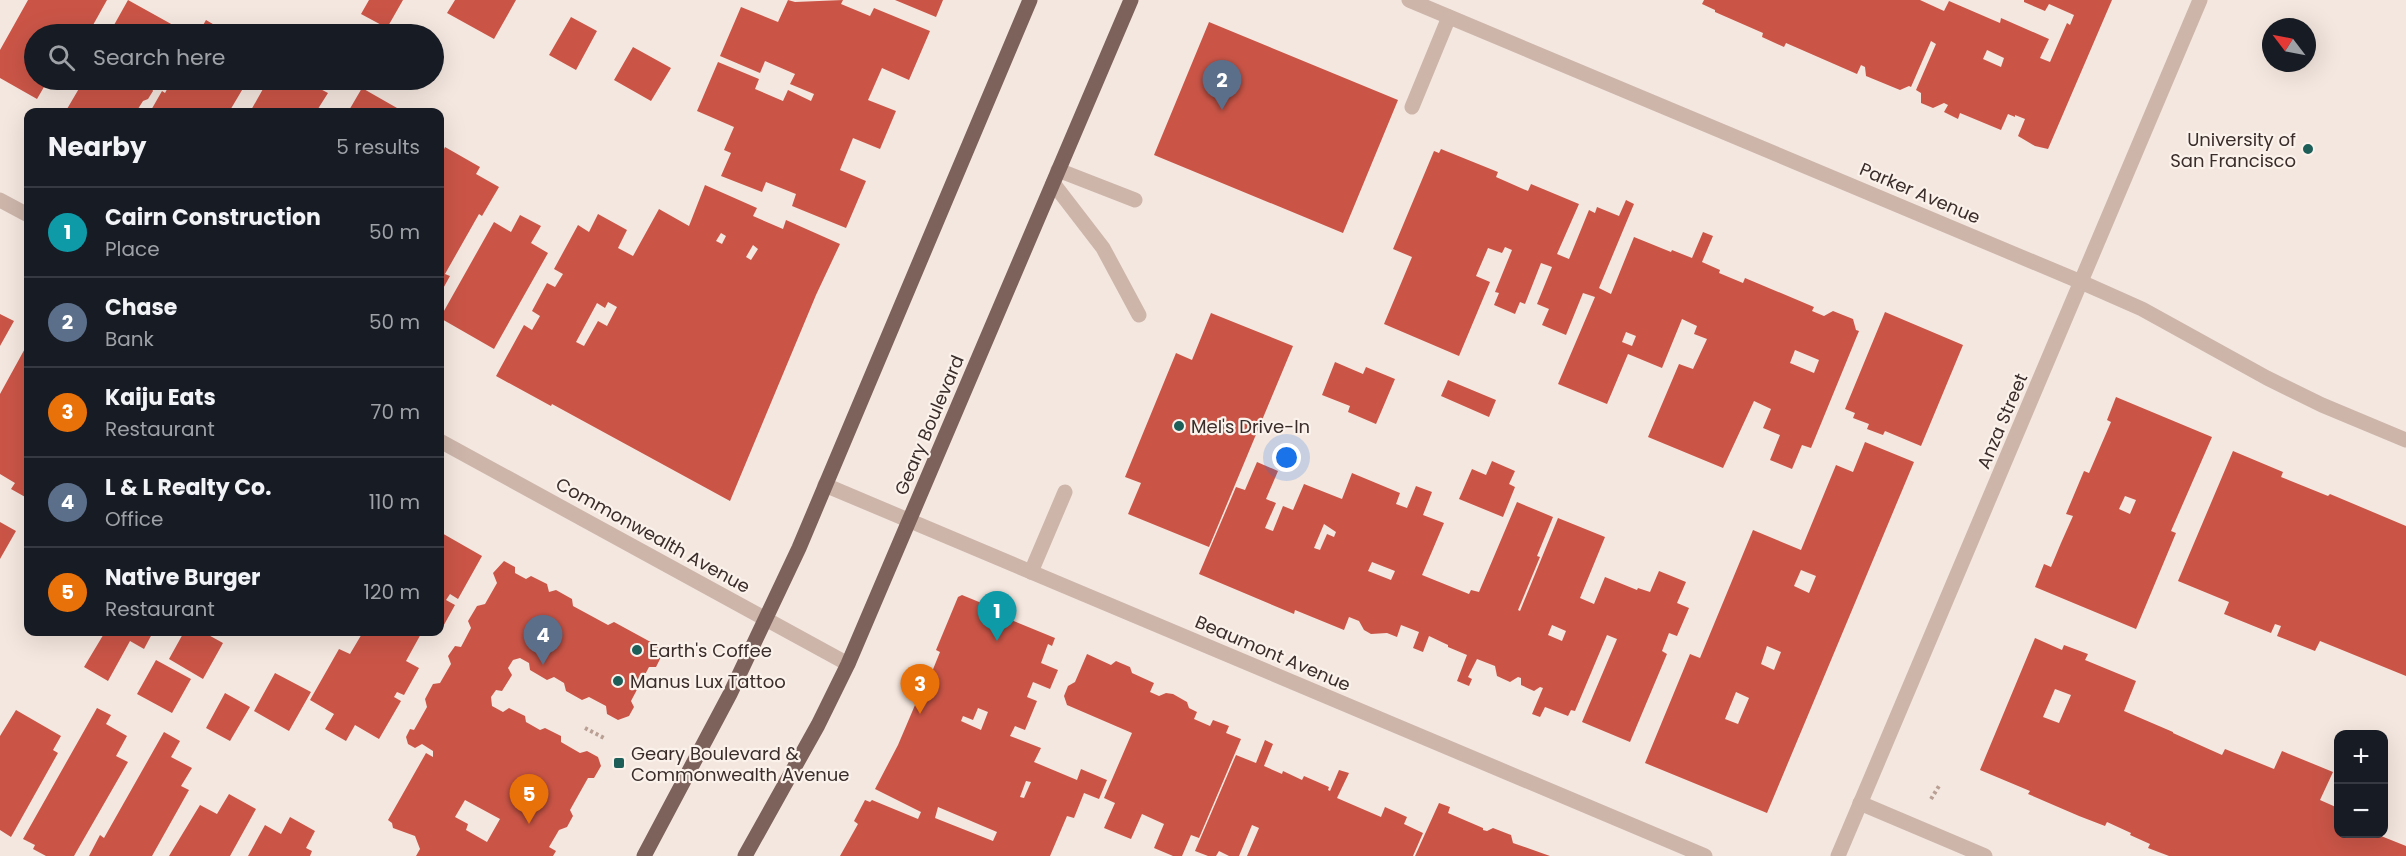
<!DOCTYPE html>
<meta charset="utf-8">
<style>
body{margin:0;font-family:Poppins,sans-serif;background:#20242c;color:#f1f3f6}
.controls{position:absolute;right:18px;bottom:18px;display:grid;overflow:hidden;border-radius:12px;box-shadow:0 6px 24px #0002}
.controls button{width:54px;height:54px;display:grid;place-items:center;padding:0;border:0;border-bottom:2px solid #363941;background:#171b24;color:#f1f3f6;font:30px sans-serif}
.compass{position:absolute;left:2262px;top:18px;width:54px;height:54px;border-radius:50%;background:#171b24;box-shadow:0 6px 24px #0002;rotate:302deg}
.you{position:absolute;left:1287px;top:458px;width:21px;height:21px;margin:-15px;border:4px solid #fff;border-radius:50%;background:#1a73e8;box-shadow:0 0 0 9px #1a73e833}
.badge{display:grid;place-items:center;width:39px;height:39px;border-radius:50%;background:#0b8043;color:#fff;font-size:20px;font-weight:700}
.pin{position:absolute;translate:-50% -50px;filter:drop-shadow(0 2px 3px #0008)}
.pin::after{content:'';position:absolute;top:32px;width:21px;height:18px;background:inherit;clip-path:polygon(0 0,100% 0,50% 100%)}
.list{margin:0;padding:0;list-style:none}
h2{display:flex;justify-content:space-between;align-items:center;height:78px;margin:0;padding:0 24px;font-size:26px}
h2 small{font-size:20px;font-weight:400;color:#9ea1a6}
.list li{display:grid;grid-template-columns:39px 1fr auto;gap:18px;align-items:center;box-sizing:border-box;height:90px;padding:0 24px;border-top:2px solid #363941}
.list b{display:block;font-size:22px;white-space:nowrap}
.list p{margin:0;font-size:20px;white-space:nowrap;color:#9ea1a6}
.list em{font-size:20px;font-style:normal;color:#9ea1a6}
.icon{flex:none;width:33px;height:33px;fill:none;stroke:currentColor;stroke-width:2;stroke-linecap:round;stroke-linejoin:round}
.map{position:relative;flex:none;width:2406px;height:856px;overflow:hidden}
.search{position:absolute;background:#171b24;box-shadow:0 6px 24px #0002;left:24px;top:24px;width:420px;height:66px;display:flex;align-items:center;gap:15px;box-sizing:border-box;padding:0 21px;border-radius:33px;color:#9ea1a6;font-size:22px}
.panel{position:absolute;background:#171b24;box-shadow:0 6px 24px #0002;left:24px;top:108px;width:420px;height:528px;border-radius:12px}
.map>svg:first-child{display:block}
</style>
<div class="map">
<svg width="2406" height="856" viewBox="0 0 2406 856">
<rect width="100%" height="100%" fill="#f4e7df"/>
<path fill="#ca5547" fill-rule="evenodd" d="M28,0H107L88,34H34V80H48L37,99L0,78V50Z
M128,0L182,30L180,34H109Z
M369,0H403L387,28L361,14Z
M455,0H516L494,39L447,13Z
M788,0L795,2L843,0L841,4L870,16L874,8L930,31L909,80L882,68L868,100L896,111L880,149L853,138L840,170L866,181L846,228L792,206L796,194L766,182L762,192L721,176L731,153L724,150L734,127L697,111L718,62L759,79L755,89L783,101L788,90L811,101L814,94L790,84L795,74L765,61L760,73L720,56L741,7L778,22Z
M895,0H943L936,17Z
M1704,0H1920L1944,11L1949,1L2000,23L2001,18L2049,39L2040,58L2050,62L2067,23L2070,25L2074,15L2049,4L2045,11L2024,2V0H2112L2048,149L2035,146L2018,136L2025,119L2015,115V117L2008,114L2001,130L1960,113L1958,119L1944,112L1948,105L1944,103L1933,108L1921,103V93L1916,90L1936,44L1931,41L1911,87L1909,86L1900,90L1866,76L1865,67L1861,65L1857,74L1786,43L1784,47L1762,37L1763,33L1715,12V10L1702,4ZM1987,50L2004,58L2001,67L1983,59Z
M571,17L597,31L576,70L549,55Z
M206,20L230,34H198Z
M1209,22L1398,100L1343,233L1154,155Z
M633,47L671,68L651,101L614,80Z
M84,80H154L151,86L153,91L148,99L143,101L136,112H74L67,109Z
M172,80H248L229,112H150L162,91L165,93Z
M268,80H303L328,93L316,112L310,110L308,112H250Z
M362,88L404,112H348Z
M445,147L480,167L476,174L499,187L482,216L479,214L445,274L450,276L440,294V158Z
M1441,149L1498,172L1496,177L1528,191L1531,184L1579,204L1557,254L1569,259L1589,210L1595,213L1597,207L1619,216L1626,200L1634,204L1599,288L1611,294L1634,237L1671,252L1672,250L1692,258L1703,232L1713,236L1702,262L1720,270L1719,273L1743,283L1745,278L1814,307L1812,311L1824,316L1833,311L1853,319L1856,330L1859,331L1811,448L1802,445L1792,469L1770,460L1780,435L1763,428L1771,409L1754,401L1723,468L1648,437L1679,364L1693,369L1707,339L1694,334L1697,326L1682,319L1662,368L1628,354L1607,404L1558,384L1595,297L1583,293L1566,335L1542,325L1549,309L1537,304L1552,267L1541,263L1525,304L1520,302L1515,314L1494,305L1499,293L1495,292L1512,250L1505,247L1502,253L1488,248L1476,276L1490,282L1459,356L1384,324L1412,257L1393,249L1434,151L1439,153ZM1626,332L1636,336L1632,346L1622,342ZM1795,350L1819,360L1814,373L1790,363Z
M705,185L757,208L753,216L783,229L786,220L840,244L816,295L730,501L552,404L551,406L496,376L524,325L532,330L540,316L532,311L547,283L555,287L563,274L554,269L578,225L589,232L598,214L627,230L618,248L633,256L659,209L689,226ZM721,233L726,236L722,244L716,241ZM753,245L758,249L751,260L746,257ZM608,302L617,307L607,326L598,321L584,346L576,342L597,303L605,308Z
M520,215L541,226L531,243L548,253L494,349L440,318L494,222L511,232Z
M1885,312L1963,345L1921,446L1885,431L1883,435L1867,429L1869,424L1853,418L1855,413L1845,409Z
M1211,313L1293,346L1209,547L1128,514L1141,483L1125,477L1176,353L1192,360Z
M0,314L14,321L0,346Z
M28,343V495L27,498L11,489L15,483L0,474V394Z
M1335,362L1363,374L1366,367L1395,379L1376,424L1348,412L1350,406L1322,395Z
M1448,380L1496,400L1489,417L1441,396Z
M2116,397L2212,437L2171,531L2176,533L2136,629L2035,587L2044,564L2051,567L2061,543L2073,516L2066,514L2084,471L2089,473L2111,422L2107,420ZM2125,496L2136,500L2130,514L2119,509Z
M1865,442L1914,462L1767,813L1645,763L1690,654L1700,658L1753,530L1801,550L1836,465L1853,472ZM1801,570L1816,576L1809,593L1794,586ZM1767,646L1781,652L1774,670L1761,664ZM1736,692L1749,698L1738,724L1725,719Z
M2233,451L2283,472L2281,477L2328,496L2330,494L2406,526V676L2320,641L2315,651L2277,636L2281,626L2275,624L2271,633L2224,614L2229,602L2178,581Z
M1492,461L1515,471L1509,484L1515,487L1503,517L1459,499L1472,469L1486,475Z
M1257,462L1278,471L1266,499L1276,503L1265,528L1273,531L1283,506L1293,510L1304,484L1342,499L1352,473L1400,493L1396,504L1407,508L1416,486L1432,492L1423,515L1444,523L1422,575L1469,594L1471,590L1479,592L1517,502L1553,517L1537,556L1540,557L1518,610L1520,611L1558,518L1605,537L1580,598L1594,604L1605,577L1637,590L1638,588L1650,592L1659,571L1686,582L1677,603L1689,608L1677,636L1669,633L1662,651L1667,654L1630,742L1582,722L1617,639L1607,635L1575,711L1571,710L1568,716L1545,707L1540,717L1532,714L1543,688L1540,687L1534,691L1521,685V678L1518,677L1510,682L1497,676L1495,666L1477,659L1468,677L1472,679L1469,686L1457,681L1467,655L1448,647V645L1429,636L1423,652L1413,648L1419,632L1401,625L1397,637L1387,633L1371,634L1364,630L1359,621L1349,617L1344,630L1295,610L1294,614L1199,574L1236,487L1245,490ZM1324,524L1336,532L1334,537L1327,534L1320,550L1314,548ZM1372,562L1395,571L1391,580L1368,571ZM1552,625L1566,631L1562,641L1548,635Z
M0,522L16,531L0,559Z
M440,532L482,556L458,599L450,594L446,600L455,605L440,632Z
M504,561L515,567V573L526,579L531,576L547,584L549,592L556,590L572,599L573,606L608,625L614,622L658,646L661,657L656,667H649L631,701L634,707L629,716L618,720L607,714L606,706L589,697L582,700L566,691L564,683L554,677L547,680L530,670L529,663L520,658L513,660L508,668L512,675L502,691L496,690L491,697L492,706L503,712L509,708L525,716L526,722L540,730L545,728L561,736V742L580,753L587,751L598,757L601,766L594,778H588L570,810L573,816L567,827L559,830L549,847L556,851L553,856H416L420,849L415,836L393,828L392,823L388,820L426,753L433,757V751L422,744L415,748L408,744L406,737L410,729L414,730L427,707L425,699L433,684L440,683L451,664L448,656L455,646L461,647L471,628L468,621L477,606L485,604L497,583L493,573ZM465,800L500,819L487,842L466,830L468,824L455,817Z
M962,595L1001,611L999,615L1055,638L1052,646L1048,644L1041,663L1058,670L1050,689L1033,682L1027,697L1037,701L1025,730L1015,726L1010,736L1041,748L1034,762L1077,780L1081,769L1107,780L1099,799L1084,793L1074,818L1067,816L1050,856H840L858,824L854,821L865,800L870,802L872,800L918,819L921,812L875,789L898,745L918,698L921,699L940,652L936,650L958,597ZM978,708L988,712L981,730L961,721L963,716L973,720ZM1026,781L1031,782L1024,798L1020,797ZM938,807L997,832L993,841L935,818Z
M105,632H153L144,649L130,641L108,681L84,667Z
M184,632H203L223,643L203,679L169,659Z
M363,632H422L406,661L419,668L404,695L397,692L394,697L401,701L379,739L355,725L346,741L325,729L334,714L310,700L339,649L350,654Z
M2035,638L2062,650L2064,645L2088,654L2085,660L2136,681L2124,711L2173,732V733L2222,755L2225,749L2274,769L2282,751L2333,772L2320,800L2338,808V834H2376L2406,846V856H2169L2148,848L2150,844L2130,835L2131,833L2107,822L2105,826L2079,816L2028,794L2030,791L1980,770ZM2055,689L2071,695L2059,723L2043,717Z
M1087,654L1111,665L1116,661L1130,667L1132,673L1154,683L1150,692L1159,696L1166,693L1173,694L1187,702L1189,708L1197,712L1194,719L1210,726L1213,720L1229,726L1226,733L1241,739L1199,838L1191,835L1182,856H1173L1154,848L1164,824L1142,814L1131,839L1104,828L1115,803L1104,798L1132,733L1067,705L1064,696L1068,686L1075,682Z
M156,660L191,679L172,713L137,694Z
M275,673L311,692L289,731L254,711Z
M225,693L250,707L230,741L206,728Z
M97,708L111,715L106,724L127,736L116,756L128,762L74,856H46L33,849L35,845L23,839Z
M16,710L61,736L53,750L58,753L11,837L0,830V736Z
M164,732L180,741L171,757L192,768L181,786L189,790L152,856H89L100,835L104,838Z
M1265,740L1273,744L1264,766L1282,774L1283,771L1302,780L1304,776L1329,787L1328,790L1330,791L1339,770L1349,773L1337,798L1381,817L1385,807L1407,817L1404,824L1423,833L1413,856H1247L1259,828L1252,825L1239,856H1229L1219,851L1216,856H1208L1195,851L1236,755L1256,763Z
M229,794L256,809L230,856H169L200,805L217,814Z
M1439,803L1450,807L1448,813L1483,828V830L1487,831L1493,828L1511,835L1513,843L1550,856H1415Z
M290,817L315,831L306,848L312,851L310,856H248L265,825L281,834Z"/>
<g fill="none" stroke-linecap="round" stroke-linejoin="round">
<path stroke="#b99f94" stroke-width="4" stroke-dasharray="3 3" stroke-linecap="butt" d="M585,728L604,738
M1931,799L1939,786"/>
<path stroke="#cdb5aa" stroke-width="15" d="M1412,107L1449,17
M1058,170L1135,200
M1053,183L1103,248L1139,315
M1031,572L1065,492"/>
<path stroke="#cdb5aa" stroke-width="15" d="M1409,0L2081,282L2142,309L2267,378L2322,405L2406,440
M0,200L28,215
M440,441L848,664
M825,485L1705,856
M1860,803L1985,856"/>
<path stroke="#cdb5aa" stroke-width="15" d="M1838,856L2200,0"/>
<path stroke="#7d615b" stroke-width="15" d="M644,856L730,694L799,548L1030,0
M745,856L818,725L848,664L1131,0"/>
</g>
<g fill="#1d5e59" stroke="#fbf2ec" stroke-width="2">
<circle cx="2308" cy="149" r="6"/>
<circle cx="1179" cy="426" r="6"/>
<circle cx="637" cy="650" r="6"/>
<circle cx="618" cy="681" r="6"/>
<rect x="613" y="757" width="12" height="12" rx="3"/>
</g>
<g text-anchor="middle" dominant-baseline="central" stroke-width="4.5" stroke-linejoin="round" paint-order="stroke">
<g font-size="18" fill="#3a2d2a" stroke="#fbf2ec" text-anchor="start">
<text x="2296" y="139" text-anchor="end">University of<tspan x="2296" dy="21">San Francisco</tspan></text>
<text x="1191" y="426">Mel's Drive-In</text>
<text x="649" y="650">Earth's Coffee</text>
<text x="630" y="681">Manus Lux Tattoo</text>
<text x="631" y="753">Geary Boulevard &amp;<tspan x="631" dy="21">Commonwealth Avenue</tspan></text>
</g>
<g font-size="18" fill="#3a2d2a" stroke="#fbf2ec">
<text transform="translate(1920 193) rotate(23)">Parker Avenue</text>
<text transform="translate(2002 421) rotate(-67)">Anza Street</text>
<text transform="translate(929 425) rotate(-67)">Geary Boulevard</text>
<text transform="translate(653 535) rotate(29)">Commonwealth Avenue</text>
<text transform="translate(1273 653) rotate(23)">Beaumont Avenue</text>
</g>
</g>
</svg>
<div class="controls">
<button>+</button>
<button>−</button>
</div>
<svg class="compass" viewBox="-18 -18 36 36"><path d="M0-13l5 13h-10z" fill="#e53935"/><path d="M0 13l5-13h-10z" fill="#9ea1a6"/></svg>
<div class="you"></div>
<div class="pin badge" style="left:997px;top:641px;background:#0f9aa8">1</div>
<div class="pin badge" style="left:1222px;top:110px;background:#5c6f8a">2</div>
<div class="pin badge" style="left:920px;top:714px;background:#e8710a">3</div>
<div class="pin badge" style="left:543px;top:665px;background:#5c6f8a">4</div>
<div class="pin badge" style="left:529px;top:824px;background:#e8710a">5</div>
<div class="search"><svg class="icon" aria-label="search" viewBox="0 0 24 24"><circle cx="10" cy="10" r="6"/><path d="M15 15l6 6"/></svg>Search here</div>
<section class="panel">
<h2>Nearby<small>5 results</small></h2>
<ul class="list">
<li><span class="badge" style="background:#0f9aa8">1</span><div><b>Cairn Construction</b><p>Place</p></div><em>50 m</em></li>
<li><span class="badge" style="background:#5c6f8a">2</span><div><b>Chase</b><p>Bank</p></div><em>50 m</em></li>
<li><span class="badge" style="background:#e8710a">3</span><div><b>Kaiju Eats</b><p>Restaurant</p></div><em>70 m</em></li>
<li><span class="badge" style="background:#5c6f8a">4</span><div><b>L &amp; L Realty Co.</b><p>Office</p></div><em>110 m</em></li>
<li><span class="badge" style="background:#e8710a">5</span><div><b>Native Burger</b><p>Restaurant</p></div><em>120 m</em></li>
</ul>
</section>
</div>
